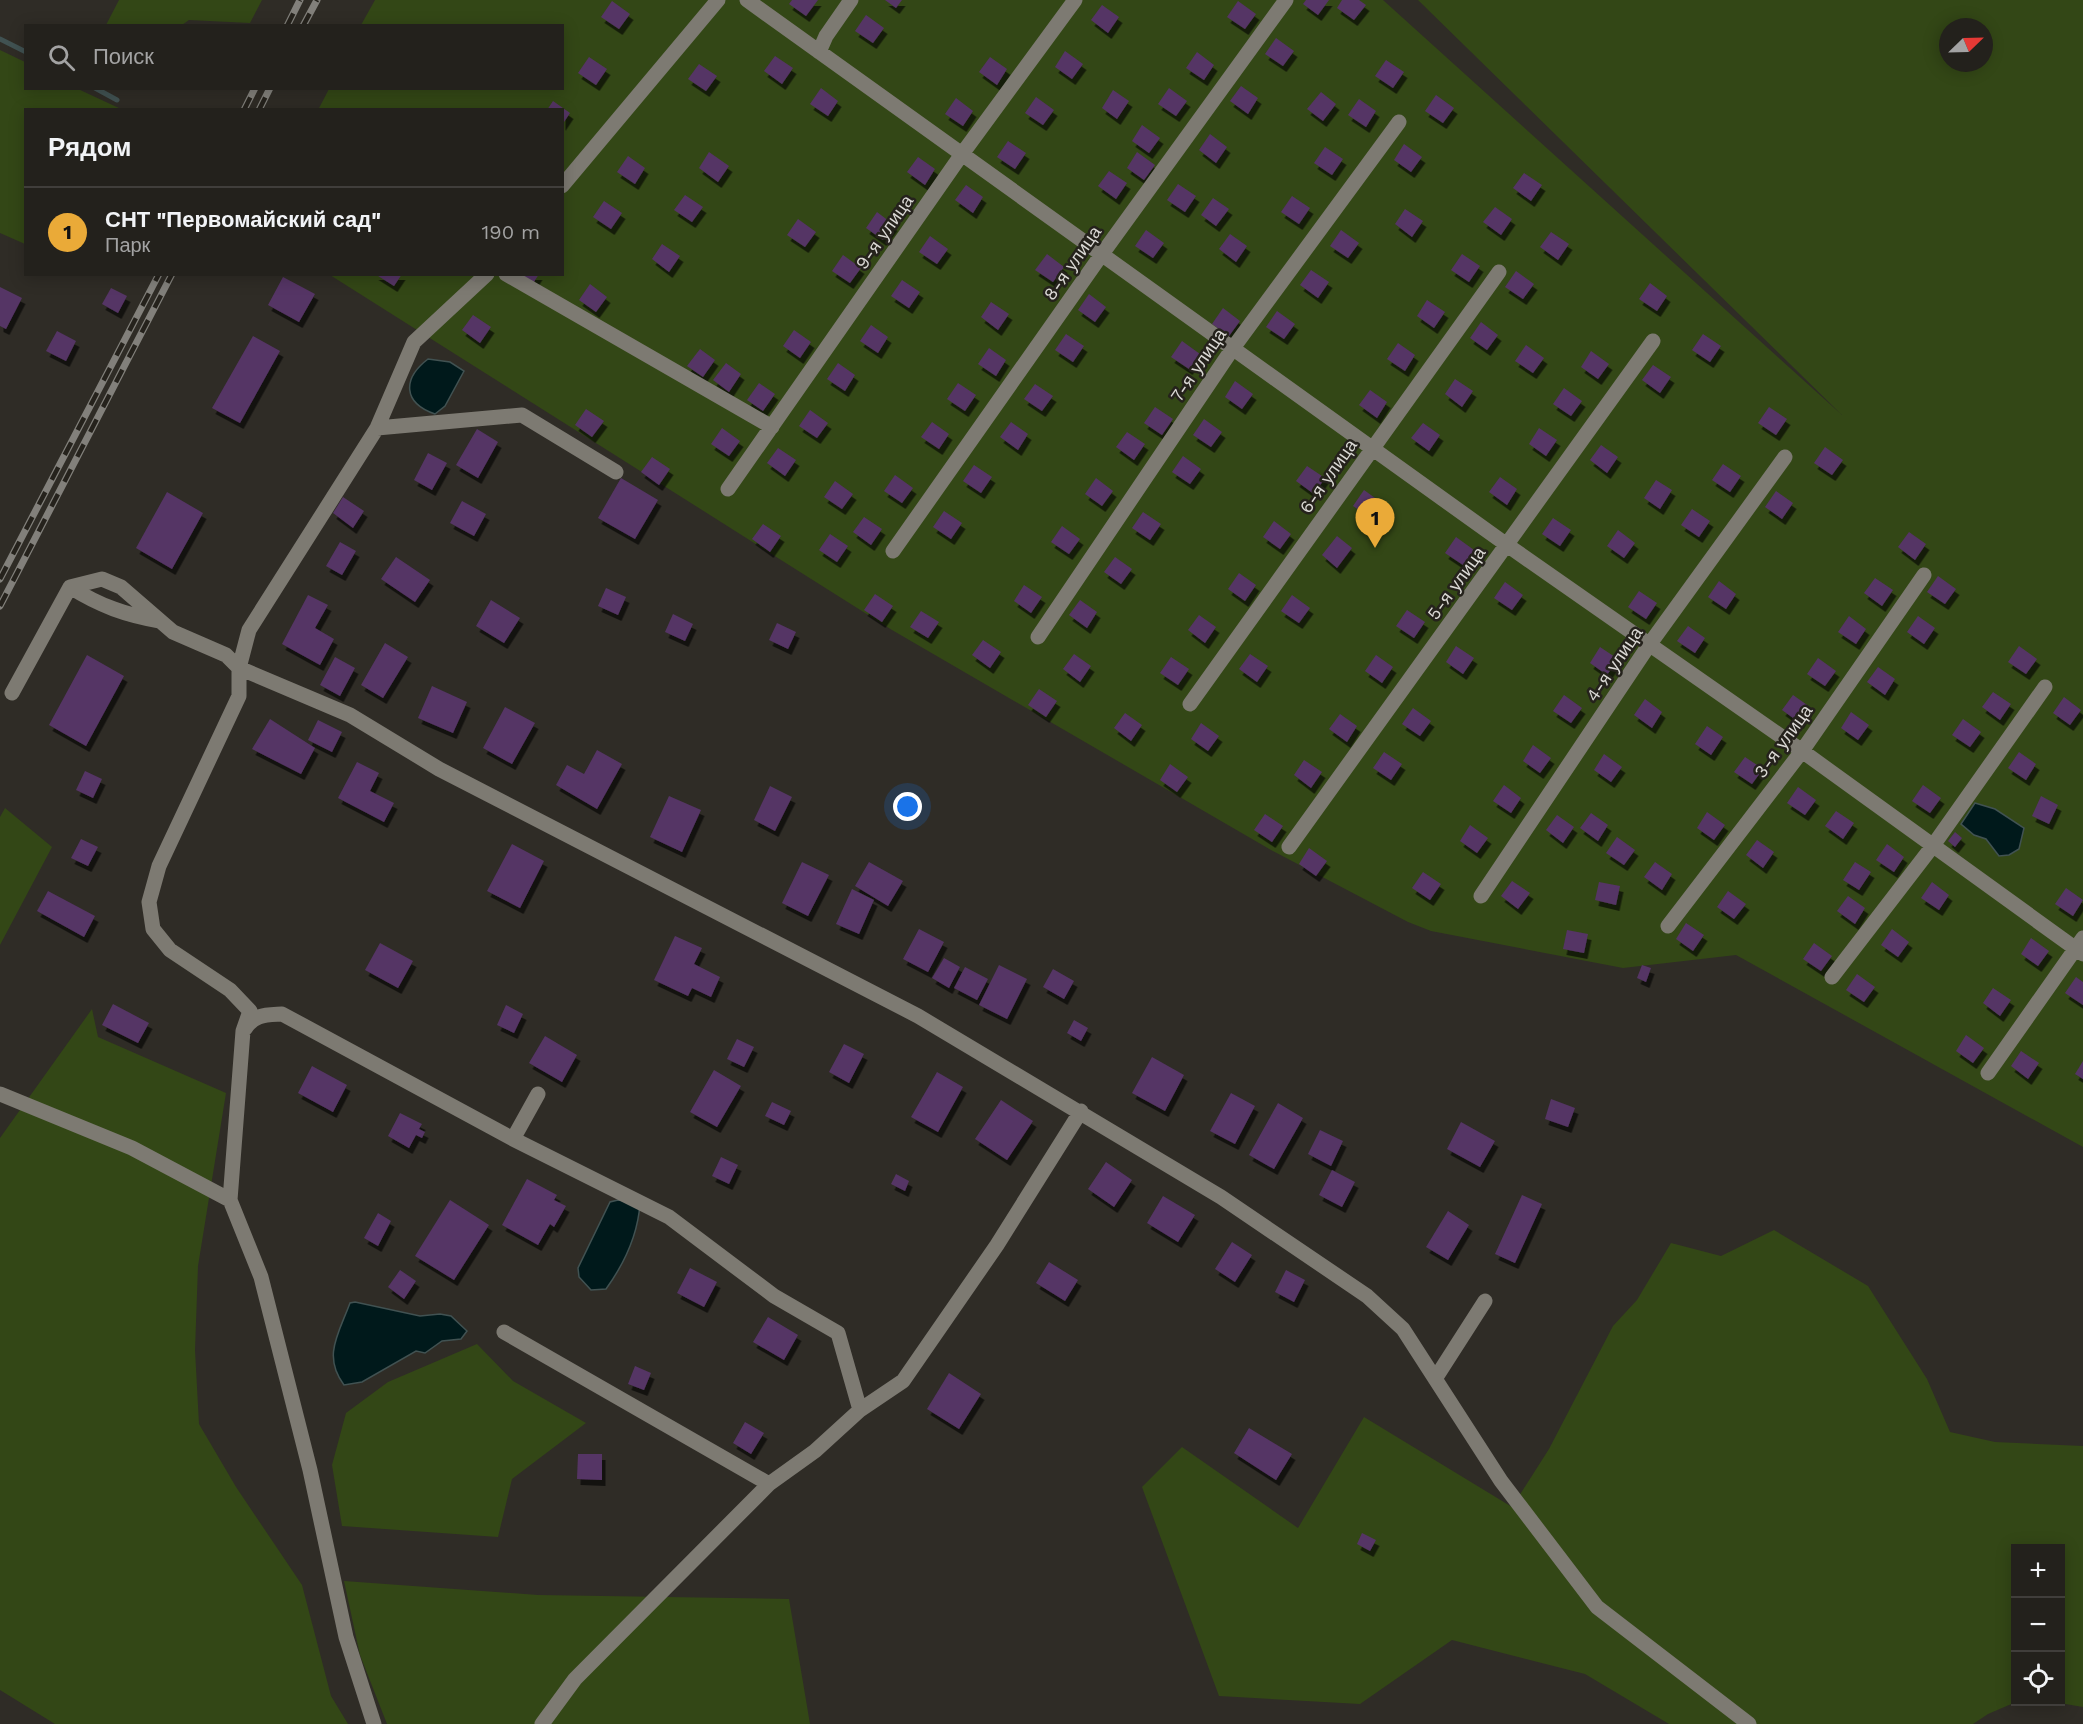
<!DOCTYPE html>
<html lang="ru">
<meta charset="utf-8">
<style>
body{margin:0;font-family:"Work Sans",sans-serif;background:#2f2e29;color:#f1f3f6}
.controls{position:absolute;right:18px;bottom:18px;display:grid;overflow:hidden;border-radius:0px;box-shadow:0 3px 15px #0003}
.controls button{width:54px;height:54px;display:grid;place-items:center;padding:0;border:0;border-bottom:2px solid #403e3b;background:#23211c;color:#f1f3f6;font:30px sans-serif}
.compass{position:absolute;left:1939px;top:18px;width:54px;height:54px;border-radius:50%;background:#23211c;box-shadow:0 3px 15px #0003;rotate:67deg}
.you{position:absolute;left:908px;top:807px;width:21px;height:21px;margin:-15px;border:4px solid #fff;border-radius:50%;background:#1a73e8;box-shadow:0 0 0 9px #1a73e833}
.badge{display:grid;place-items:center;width:39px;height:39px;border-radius:50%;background:#eaaa38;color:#111;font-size:20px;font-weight:700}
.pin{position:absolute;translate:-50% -50px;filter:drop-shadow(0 2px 3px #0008)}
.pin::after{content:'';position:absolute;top:32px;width:21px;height:18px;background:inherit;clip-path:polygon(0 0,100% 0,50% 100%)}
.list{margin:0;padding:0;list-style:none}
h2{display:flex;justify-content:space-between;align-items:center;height:78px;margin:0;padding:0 24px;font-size:26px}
h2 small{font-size:20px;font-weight:400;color:#a3a3a3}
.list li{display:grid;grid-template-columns:39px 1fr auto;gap:18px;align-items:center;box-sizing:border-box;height:90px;padding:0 24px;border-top:2px solid #403e3b}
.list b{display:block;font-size:22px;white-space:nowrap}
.list p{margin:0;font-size:20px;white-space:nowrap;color:#a3a3a3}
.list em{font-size:20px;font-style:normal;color:#a3a3a3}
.icon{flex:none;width:33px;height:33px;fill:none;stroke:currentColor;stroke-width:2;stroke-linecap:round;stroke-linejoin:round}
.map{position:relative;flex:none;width:2083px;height:1724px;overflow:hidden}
.search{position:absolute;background:#23211c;box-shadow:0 3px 15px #0003;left:24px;top:24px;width:540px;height:66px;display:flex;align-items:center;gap:15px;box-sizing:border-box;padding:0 21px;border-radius:0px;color:#a3a3a3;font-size:22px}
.panel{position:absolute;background:#23211c;box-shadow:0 3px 15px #0003;left:24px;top:108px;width:540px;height:168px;border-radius:0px}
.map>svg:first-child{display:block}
</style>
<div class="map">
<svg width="2083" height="1724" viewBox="0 0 2083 1724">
<defs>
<filter id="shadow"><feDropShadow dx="3.5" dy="6" stdDeviation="0" flood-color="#0009"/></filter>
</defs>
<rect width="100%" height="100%" fill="#2f2c26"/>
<path fill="#334716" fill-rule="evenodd" d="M119,0H262L250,23L189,20L182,25H106Z
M375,0H1383L1842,415L1418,0H2083V1147L1736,955L1623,968L1431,931L1408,922L1271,850L892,630L330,275L562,274V110H318L329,89L562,88V26L361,25ZM1948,27H1984V63H1948Z
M0,50L25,62L26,88L78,89L121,109L26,110L25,244L0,233Z
M5,808L52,847L0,945V817Z
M92,1009L98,1037L226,1093L198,1266L195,1350L199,1424L236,1487L302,1585L331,1696L348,1724H55L0,1690V1138Z
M1774,1230L1868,1286L1927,1379L1950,1432L1995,1442L2083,1446V1707L2054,1702H2060V1548H2016V1702L1988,1714L1973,1724H1669L1585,1674L1452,1640L1360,1704L1219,1696L1142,1487L1182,1447L1298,1528L1364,1417L1512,1507L1549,1449L1613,1326L1637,1300L1671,1243L1721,1256Z
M477,1344L513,1381L586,1423L512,1479L498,1537L342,1526L332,1465L346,1413L388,1382Z
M344,1581L538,1595L789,1599L810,1724H387L360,1655Z"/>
<path fill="#00191b" stroke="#415252" stroke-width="1.5" d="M428,359L450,362L464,371L445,406L435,414C403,403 402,379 428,359Z
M1975,803L1995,809L2024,828L2019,849L2009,855L1999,856L1986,839L1974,835L1961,824Z
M618,1200L640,1203C638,1235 624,1264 606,1289L591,1290L579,1277L578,1268L610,1202Z
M355,1302L420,1316L440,1314L451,1316L467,1331L461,1339L442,1341L425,1353L416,1351L362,1382L344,1385C322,1356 339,1333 350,1303Z"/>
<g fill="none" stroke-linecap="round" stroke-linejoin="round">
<path stroke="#415252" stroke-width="5" d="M0,39L26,52
M95,88L117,100"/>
</g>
<path fill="#553465" filter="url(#shadow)" d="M792,0H818L806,16L789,4Z
M885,0H902L896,8Z
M1306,0H1329L1318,15L1303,4Z
M1342,0H1359L1366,5L1354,20L1337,8Z
M612,1L630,14L619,29L601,17Z
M1238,1L1256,14L1245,29L1227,17Z
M1102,5L1119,17L1108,33L1091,20Z
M866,15L884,28L873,43L855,31Z
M1276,38L1294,51L1283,66L1265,54Z
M1065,51L1083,64L1072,79L1055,67Z
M1197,52L1214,65L1204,80L1186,68Z
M775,56L793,68L782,84L764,71Z
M589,57L607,69L596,85L578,73Z
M990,57L1007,69L997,85L979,72Z
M1386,60L1404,72L1393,88L1375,76Z
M699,64L717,76L706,91L688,79Z
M1241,86L1258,98L1248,114L1230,101Z
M821,88L838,101L828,116L810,104Z
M1169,88L1187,101L1176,116L1158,104Z
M1113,90L1129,101L1117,119L1102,108Z
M1321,92L1336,104L1323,121L1307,109Z
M1436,95L1454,108L1443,123L1425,111Z
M1036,97L1054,110L1043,125L1025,113Z
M956,98L973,111L963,126L945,114Z
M1359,99L1376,111L1366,127L1348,115Z
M553,101L570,113L562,125V110H547Z
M1142,125L1160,138L1149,153L1132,141Z
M1210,134L1227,147L1216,163L1199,150Z
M1008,141L1026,153L1015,169L997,157Z
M1404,144L1422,157L1411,172L1394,160Z
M1325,147L1343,159L1332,175L1314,163Z
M709,152L729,166L718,182L699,168Z
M1137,152L1155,165L1144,180L1127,168Z
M628,156L645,168L635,184L617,172Z
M918,157L935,169L925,185L907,172Z
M1109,171L1127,183L1116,199L1098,186Z
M1524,173L1542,185L1531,201L1513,188Z
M1178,184L1196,196L1185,212L1167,200Z
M966,185L983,197L973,213L955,200Z
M685,195L703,207L692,222L674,210Z
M1292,196L1310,208L1299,224L1281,212Z
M1213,198L1229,209L1216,226L1201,215Z
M604,201L622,213L611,229L593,217Z
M1495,207L1512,219L1501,235L1483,222Z
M1405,209L1423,221L1412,237L1395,224Z
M877,212L894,225L883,240L866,228Z
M798,219L816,232L805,247L787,235Z
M1146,230L1164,243L1153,258L1135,246Z
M1341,230L1359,243L1348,258L1330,246Z
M1551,232L1569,244L1558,260L1540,247Z
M1230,234L1247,246L1236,262L1219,249Z
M930,236L948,249L937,264L919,252Z
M662,244L680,256L669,272L652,259Z
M1047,254L1064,267L1053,282L1035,270Z
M1462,254L1480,266L1469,282L1451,270Z
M843,255L861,268L850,283L832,271Z
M1311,270L1329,282L1318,298L1300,285Z
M1516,271L1534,284L1523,299L1505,287Z
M375,274H402L394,286Z
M517,274H539L532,285Z
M283,277L315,294L299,322L268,305Z
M902,280L920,292L909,308L891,296Z
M1650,283L1667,296L1657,311L1639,299Z
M590,284L607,297L596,312L579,300Z
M0,287L22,298L6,329L0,326Z
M111,288L127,296L118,313L102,304Z
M1089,294L1106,307L1095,322L1078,310Z
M1427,300L1445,312L1434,328L1417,316Z
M991,302L1009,314L998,330L981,317Z
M1223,308L1240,321L1229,336L1212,324Z
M1277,311L1295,324L1284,339L1266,327Z
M473,315L491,327L480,343L462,330Z
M1481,322L1498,335L1487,350L1470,338Z
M871,325L888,337L878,353L860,341Z
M794,330L811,342L800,358L783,346Z
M57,331L76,341L66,361L46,351Z
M1066,334L1084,346L1073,362L1055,350Z
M1703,334L1721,346L1710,362L1692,350Z
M253,336L280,351L240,423L212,408Z
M1182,341L1200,354L1189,369L1171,357Z
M1398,343L1415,355L1405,371L1387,359Z
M1526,345L1544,358L1533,373L1515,361Z
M989,348L1006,360L996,376L978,364Z
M700,349L715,360L703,377L687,366Z
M1591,351L1609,364L1598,379L1581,367Z
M726,363L741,374L729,392L713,380Z
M838,363L855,375L845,391L827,379Z
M1653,365L1671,377L1660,393L1642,380Z
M1455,379L1473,391L1462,407L1445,394Z
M1235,381L1253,394L1242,409L1225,397Z
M759,383L775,394L763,411L747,400Z
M958,383L976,395L965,411L947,399Z
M1035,384L1053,396L1042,411L1024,399Z
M1564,388L1582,401L1571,416L1553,404Z
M1370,390L1387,402L1377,418L1359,405Z
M1155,407L1173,419L1162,435L1144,423Z
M1769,407L1787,419L1776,435L1758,423Z
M586,409L604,421L592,437L575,425Z
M810,410L828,423L817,438L799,426Z
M1204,419L1222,432L1211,447L1193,435Z
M932,422L949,434L939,449L921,437Z
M1011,422L1028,434L1018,450L1000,437Z
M1423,423L1440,435L1429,451L1411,438Z
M722,428L740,441L729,456L711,444Z
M1539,428L1557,440L1546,456L1529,444Z
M477,429L498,442L478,478L456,465Z
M1127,432L1145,444L1134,460L1116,447Z
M1601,445L1618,457L1607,473L1590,460Z
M1825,447L1843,460L1832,475L1814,463Z
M778,448L796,460L785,476L767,463Z
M428,453L447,463L432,490L414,480Z
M1183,456L1201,469L1190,484L1172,472Z
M652,457L670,469L659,485L641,472Z
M1723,464L1741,476L1730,492L1712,480Z
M974,465L992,477L981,493L963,481Z
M1307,466L1325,478L1314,494L1296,481Z
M895,475L913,488L902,503L884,491Z
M1500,477L1517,489L1507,505L1489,492Z
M621,478L658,500L635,539L598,518Z
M1096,478L1113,491L1102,506L1085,494Z
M1656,480L1672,490L1660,509L1644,498Z
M835,481L853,494L842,509L824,497Z
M1364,490L1382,503L1371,518L1353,506Z
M1776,491L1793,503L1782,519L1765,507Z
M167,492L203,513L172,569L136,548Z
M343,497L364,511L353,528L333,513Z
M462,501L486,514L474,536L450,523Z
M1692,509L1710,521L1699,537L1681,525Z
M944,511L962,523L951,539L933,527Z
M1143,512L1161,524L1150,540L1132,528Z
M864,517L882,529L871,545L853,532Z
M1553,518L1571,530L1560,546L1542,534Z
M1274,521L1291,534L1280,549L1263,537Z
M763,524L781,536L770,552L752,539Z
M1062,526L1080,539L1069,554L1051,542Z
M1618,530L1635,543L1624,558L1607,546Z
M1909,532L1926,544L1915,560L1898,547Z
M830,534L848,546L837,562L819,550Z
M1337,536L1352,548L1337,568L1322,555Z
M1456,537L1474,550L1463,565L1445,553Z
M340,542L356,551L342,575L326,566Z
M396,557L430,580L415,602L381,579Z
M1115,557L1132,569L1121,584L1104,572Z
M1239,573L1256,585L1245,601L1228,589Z
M1938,576L1956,589L1945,604L1927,592Z
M1875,578L1893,590L1882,606L1864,593Z
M1719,581L1736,594L1726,609L1708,597Z
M1505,582L1523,595L1512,610L1494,598Z
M1024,585L1042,597L1031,613L1014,601Z
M606,588L626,597L618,615L598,606Z
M1639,591L1657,603L1646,619L1628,607Z
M875,594L893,606L882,622L864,610Z
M308,595L328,605L315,628L334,639L320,665L282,644Z
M1292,595L1310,608L1299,623L1281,611Z
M491,600L520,618L504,643L476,626Z
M1080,600L1097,612L1087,628L1069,615Z
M1407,610L1425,622L1414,638L1396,626Z
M921,611L939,622L928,638L910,627Z
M673,614L693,624L685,641L665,632Z
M1199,615L1216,627L1205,643L1188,630Z
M1849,616L1866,629L1856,644L1838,632Z
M1918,616L1935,628L1924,644L1907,632Z
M777,623L796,632L788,649L769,640Z
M1688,626L1705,638L1695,653L1677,641Z
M983,640L1001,652L990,668L972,655Z
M385,643L408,657L383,698L361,685Z
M1456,646L1474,658L1463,674L1446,662Z
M2019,646L2037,659L2026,674L2008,662Z
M1600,647L1618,659L1607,675L1590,663Z
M1074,654L1091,666L1080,682L1063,669Z
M1250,654L1268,666L1257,682L1239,669Z
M87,655L124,676L86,746L49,725Z
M1376,655L1393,667L1382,683L1365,671Z
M335,657L355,668L340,696L320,685Z
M1171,657L1189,669L1178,685L1160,673Z
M1818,658L1836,671L1825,686L1807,674Z
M1878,667L1895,679L1885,695L1867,682Z
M432,686L467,702L453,733L418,718Z
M1039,689L1057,701L1046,717L1028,705Z
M1993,692L2011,704L2000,720L1982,707Z
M1564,695L1582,708L1571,723L1553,711Z
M1793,695L1810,707L1800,723L1782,710Z
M2064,697L2081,710L2070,725L2053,713Z
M1645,699L1662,712L1652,728L1634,715Z
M505,707L535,723L512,764L483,748Z
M1413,708L1431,721L1420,736L1402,724Z
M1851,712L1869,725L1858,740L1841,728Z
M1125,713L1142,725L1131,741L1114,728Z
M1340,714L1357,726L1347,742L1329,729Z
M270,719L315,748L301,774L252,749Z
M1963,719L1981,732L1970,747L1952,735Z
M318,720L342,732L332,752L308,740Z
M1201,723L1219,736L1208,751L1191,739Z
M1707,726L1723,737L1711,755L1695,744Z
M1533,745L1551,758L1540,773L1523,761Z
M597,750L622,764L597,809L556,785L567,765L584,774Z
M1384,752L1402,764L1391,780L1373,768Z
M2019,752L2036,764L2026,780L2008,768Z
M1604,754L1622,767L1611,782L1594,770Z
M1745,757L1763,769L1752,784L1734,772Z
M1304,760L1322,772L1311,788L1294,775Z
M357,762L379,773L370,791L394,803L384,822L338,798Z
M1170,764L1188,777L1177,792L1160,780Z
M85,771L102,779L93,798L76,790Z
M1504,785L1521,798L1511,813L1493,801Z
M1923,785L1941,798L1930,813L1912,801Z
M770,786L792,797L775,831L754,820Z
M1798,787L1816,800L1805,815L1787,803Z
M669,796L701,810L682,852L650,837Z
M2041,796L2058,805L2049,824L2032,816Z
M1836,811L1854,823L1843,839L1825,826Z
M1707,812L1725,825L1714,840L1697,828Z
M1591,813L1608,825L1598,841L1580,828Z
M1265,814L1283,826L1272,842L1254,830Z
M1557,815L1574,827L1563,843L1546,830Z
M1470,825L1488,838L1477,853L1460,841Z
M1955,832L1962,838L1955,847L1948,841Z
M1617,837L1635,850L1624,865L1606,853Z
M81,839L98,847L88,866L71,858Z
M1757,840L1774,852L1763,868L1746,855Z
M512,844L544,861L520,908L487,891Z
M1887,844L1904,857L1894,872L1876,860Z
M1309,848L1327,861L1316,876L1299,864Z
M802,862L829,875L808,916L782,903Z
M869,862L903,881L888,906L855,886Z
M1655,862L1672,874L1662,890L1644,877Z
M1855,862L1871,872L1859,890L1843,880Z
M1423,872L1441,884L1430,900L1412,888Z
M1512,881L1530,893L1518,909L1501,896Z
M1599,882L1620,886L1616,905L1595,900Z
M1932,882L1949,895L1939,910L1921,898Z
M2066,888L2083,900L2073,916L2055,904Z
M852,889L874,900L859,934L836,924Z
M48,891L95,916L84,937L37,911Z
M1728,891L1746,904L1734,919L1717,907Z
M1848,896L1865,908L1855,924L1837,911Z
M1686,923L1704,935L1693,951L1676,939Z
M919,929L944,942L928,972L903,959Z
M1892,929L1909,942L1898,957L1881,945Z
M1567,930L1588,934L1584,953L1563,949Z
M675,936L702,948L694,964L720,977L711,997L692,988L688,996L654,980Z
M2031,938L2049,951L2038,966L2021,954Z
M380,943L413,961L398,988L365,970Z
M1814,943L1832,956L1821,971L1803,959Z
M944,958L960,967L949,988L932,978Z
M999,965L1027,979L1007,1019L979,1005Z
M1642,965L1651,968L1646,982L1637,978Z
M965,967L988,979L977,1000L954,988Z
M1053,969L1074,981L1064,999L1043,987Z
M1857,974L1875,987L1864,1002L1846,990Z
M2076,977L2083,982V1005L2065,993Z
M1993,988L2011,1000L2000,1016L1983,1003Z
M113,1004L149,1023L138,1043L102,1025Z
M506,1005L523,1014L514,1033L497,1025Z
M1074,1020L1088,1028L1081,1041L1067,1033Z
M1966,1035L1984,1048L1973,1063L1956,1051Z
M545,1036L577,1055L562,1082L529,1063Z
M737,1039L754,1047L744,1067L727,1059Z
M844,1044L864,1054L849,1083L829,1072Z
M2021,1051L2039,1063L2028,1079L2011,1066Z
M1152,1057L1184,1075L1165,1111L1132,1093Z
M2083,1061V1079L2075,1074Z
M312,1066L347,1085L333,1112L298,1093Z
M714,1070L741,1086L717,1127L690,1112Z
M937,1072L963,1087L938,1132L911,1117Z
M1231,1093L1255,1106L1235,1144L1210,1131Z
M1551,1099L1575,1108L1568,1127L1545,1119Z
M1001,1100L1033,1121L1007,1160L975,1139Z
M772,1102L791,1111L784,1125L765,1116Z
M1278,1103L1303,1118L1274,1169L1249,1155Z
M400,1113L422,1124L419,1129L425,1132L422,1138L416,1135L409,1148L388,1136Z
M1461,1122L1495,1141L1480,1167L1447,1149Z
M1320,1130L1343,1141L1331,1166L1308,1154Z
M721,1157L738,1165L729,1184L712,1176Z
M1106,1162L1132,1180L1114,1207L1088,1189Z
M1332,1170L1355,1182L1342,1207L1319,1195Z
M896,1174L909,1181L905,1191L891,1184Z
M527,1179L557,1195L554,1200L566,1206L554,1227L550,1224L538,1245L502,1225Z
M1522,1195L1542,1204L1515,1263L1495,1254Z
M1163,1196L1195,1215L1178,1242L1147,1223Z
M450,1200L489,1225L454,1280L415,1256Z
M1448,1211L1469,1225L1448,1260L1426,1247Z
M378,1213L391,1221L378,1246L364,1238Z
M1232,1242L1252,1255L1235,1282L1215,1269Z
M1049,1262L1078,1280L1065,1301L1036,1283Z
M690,1268L717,1282L704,1307L677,1293Z
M400,1270L416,1281L404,1299L388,1287Z
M1286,1270L1305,1280L1294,1302L1275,1292Z
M768,1317L798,1335L784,1360L753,1342Z
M635,1366L651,1373L644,1390L628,1384Z
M949,1373L981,1394L959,1429L927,1409Z
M745,1422L764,1433L751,1454L733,1443Z
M1249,1428L1292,1454L1276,1480L1234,1453Z
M578,1454H602V1480L577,1479Z
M1362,1533L1376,1540L1370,1551L1357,1544Z"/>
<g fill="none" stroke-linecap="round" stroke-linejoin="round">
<path stroke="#7d7a72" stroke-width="15" d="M747,0L1507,545L1802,751L2083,954
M819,52L826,36L851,0
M562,186L718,0
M487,274L414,342L377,428L249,630L239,668L350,715L439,769L918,1016L1221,1197L1367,1296L1403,1329L1501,1481L1597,1607L1749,1724
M506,274L772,427
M377,428L522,415L616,472
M728,489L962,154L1075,0
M893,551L1102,254L1286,0
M70,587C100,606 126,615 160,621
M1038,637L1233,348L1399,122
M12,693L70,587L102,579L121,587L173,632L226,655L239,668V696L159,866L149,902L153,929L170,950L230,990L250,1011L243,1031L230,1200L261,1277L310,1470L346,1637L374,1724
M1190,704L1499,272
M1289,847L1653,341
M1481,896L1649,645L1785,457
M1668,926L1802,751L1924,575
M1832,977L1932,847L2045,687
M245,1029C254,1014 266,1015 282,1014L513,1139L538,1094
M1988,1073L2083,938
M0,1094L132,1148L230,1200
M513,1139L669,1217L774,1296L838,1333L860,1410
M504,1332L769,1484
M1435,1379L1485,1301
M542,1724L575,1679L769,1484L815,1451L860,1410L903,1381L997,1245L1081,1111"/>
<g stroke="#82807b" stroke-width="7">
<path id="rail" d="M287,26L300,0
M303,26L317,0
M244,110L255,88
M259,110L270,88
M0,579L159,274
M0,606L172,274"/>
</g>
<use href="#rail" stroke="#25221c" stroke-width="4.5" stroke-dasharray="14" stroke-linecap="butt"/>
</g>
<g text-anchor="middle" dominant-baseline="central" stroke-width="5" stroke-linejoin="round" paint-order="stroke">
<g font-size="18" fill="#dad8d4" stroke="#25221c">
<text transform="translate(884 232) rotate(-55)">9-я улица</text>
<text transform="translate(1072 263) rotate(-55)">8-я улица</text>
<text transform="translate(1198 365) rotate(-56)">7-я улица</text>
<text transform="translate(1328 476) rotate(-55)">6-я улица</text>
<text transform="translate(1456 583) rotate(-54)">5-я улица</text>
<text transform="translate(1614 664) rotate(-56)">4-я улица</text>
<text transform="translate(1783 741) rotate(-54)">3-я улица</text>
</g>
</g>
</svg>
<div class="controls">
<button>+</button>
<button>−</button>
<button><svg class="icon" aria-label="locate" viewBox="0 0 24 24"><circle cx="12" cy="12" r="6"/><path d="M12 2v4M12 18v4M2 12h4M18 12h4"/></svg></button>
</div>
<svg class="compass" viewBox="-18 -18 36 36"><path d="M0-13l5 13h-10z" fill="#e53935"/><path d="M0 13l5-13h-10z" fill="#a3a3a3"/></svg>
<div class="you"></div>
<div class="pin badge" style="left:1375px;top:548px">1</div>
<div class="search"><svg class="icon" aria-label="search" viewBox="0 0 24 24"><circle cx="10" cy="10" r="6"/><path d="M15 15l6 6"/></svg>Поиск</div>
<section class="panel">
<h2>Рядом<small></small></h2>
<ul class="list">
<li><span class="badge">1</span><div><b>СНТ &quot;Первомайский сад&quot;</b><p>Парк</p></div><em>190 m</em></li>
</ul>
</section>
</div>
